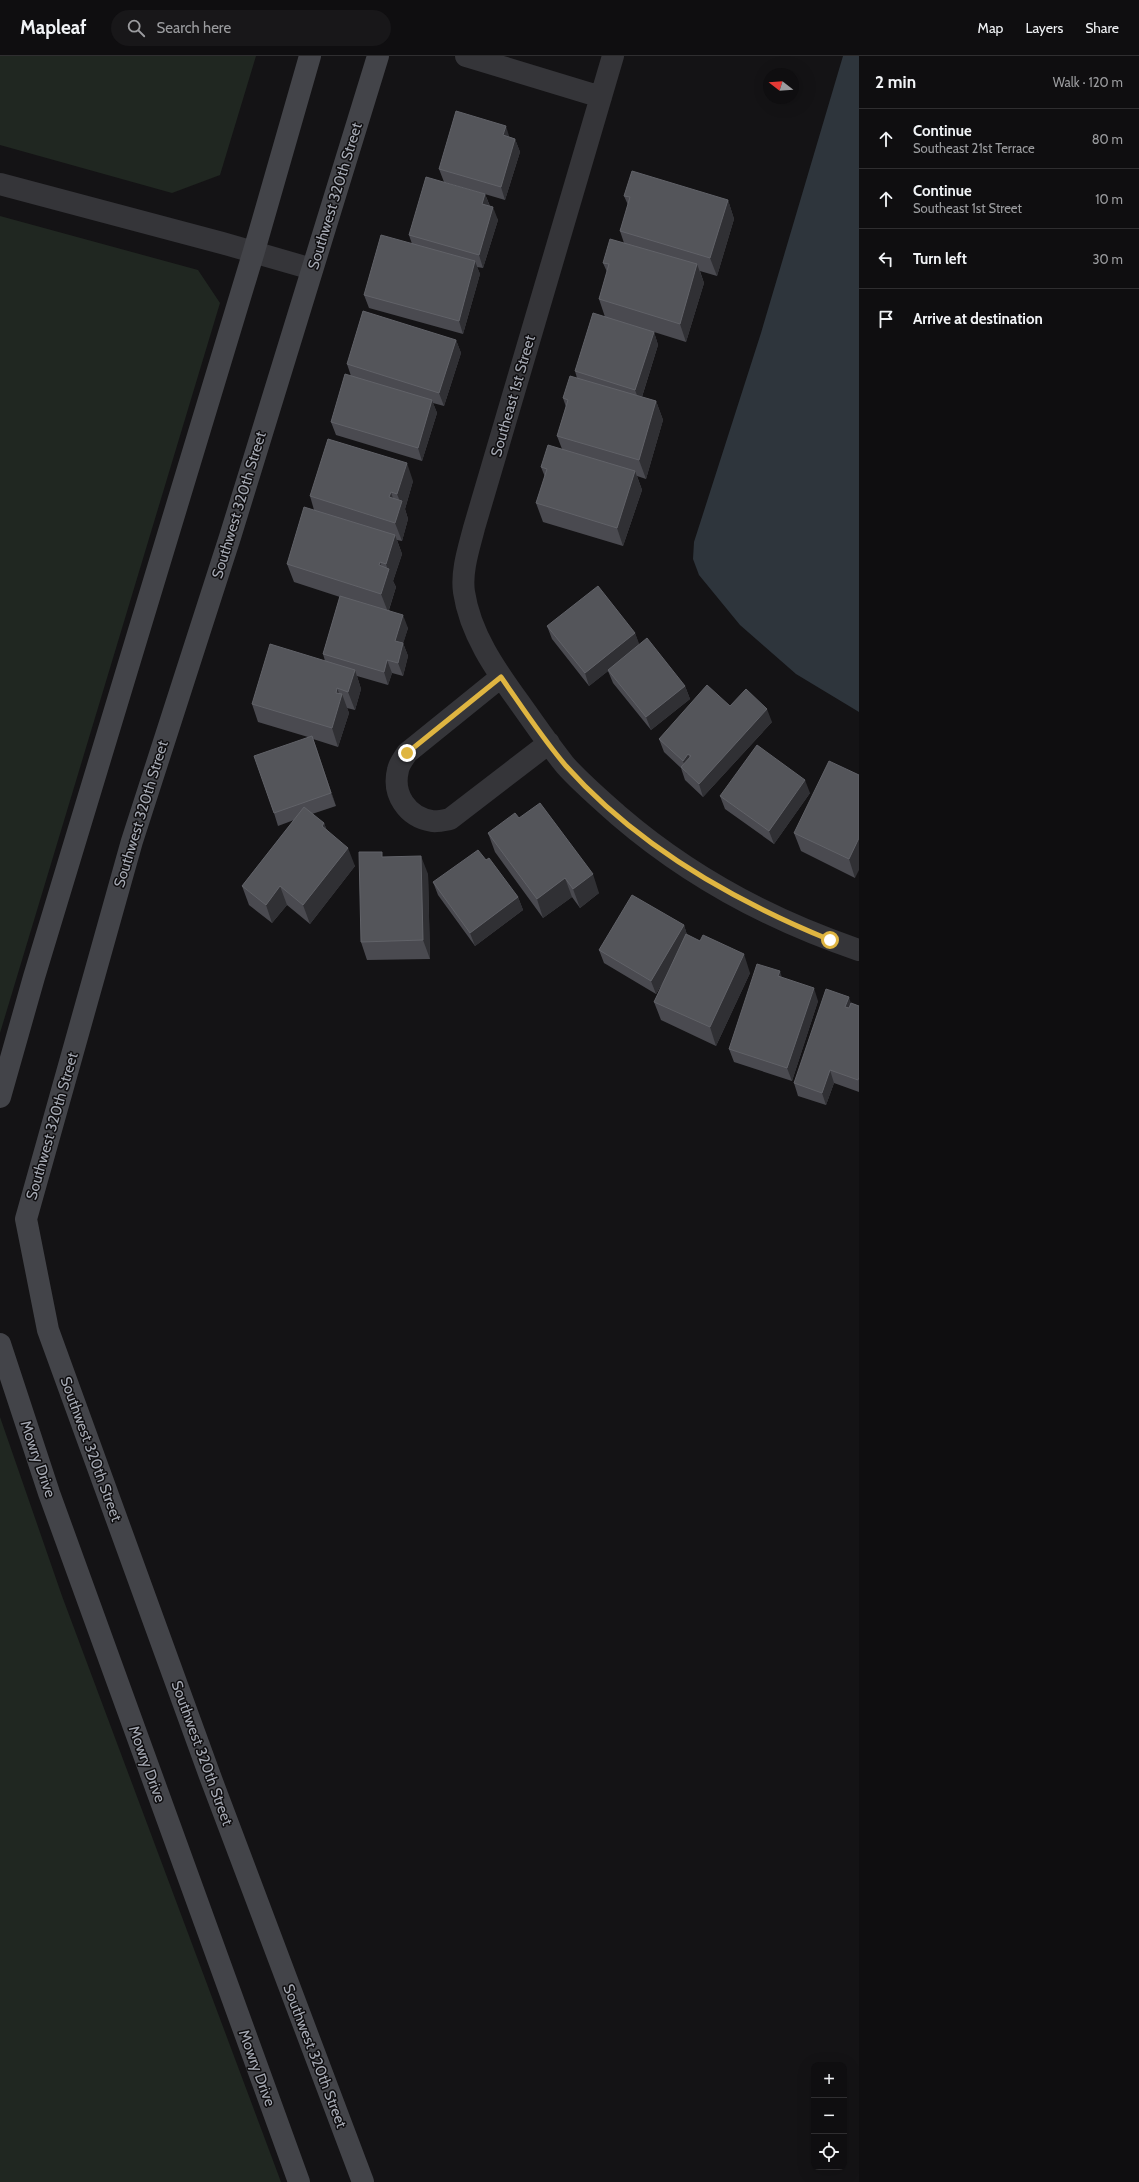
<!DOCTYPE html>
<meta charset="utf-8">
<style>
body{margin:0;font-family:Cabin,sans-serif;background:#181719;color:#f1f3f6}
.controls{position:absolute;right:12px;bottom:12px;display:grid;overflow:hidden;border-radius:8px;box-shadow:0 4px 16px #0002}
.controls button{width:36px;height:36px;display:grid;place-items:center;padding:0;border:0;border-bottom:1px solid #2f2e30;background:#0f0e10;color:#f1f3f6;font:20px sans-serif}
.compass{position:absolute;left:763px;top:12px;width:36px;height:36px;border-radius:50%;background:#0f0e10;box-shadow:0 4px 16px #0002;rotate:287deg}
.stop{position:absolute;width:12px;height:12px;margin:-9px;border:3px solid #dfb541;border-radius:50%;background:#fff}
.stop.end{background:#dfb541;border-color:#fff;box-shadow:0 1px 4px #0008}
.list{margin:0;padding:0;list-style:none}
h2{display:flex;justify-content:space-between;align-items:center;height:52px;margin:0;padding:0 16px;font-size:17px}
h2 small{font-size:13px;font-weight:400;color:#9b9c9f}
.list li{display:grid;grid-template-columns:26px 1fr auto;gap:12px;align-items:center;box-sizing:border-box;height:60px;padding:0 16px;border-top:1px solid #2f2e30}
.list b{display:block;font-size:15px;white-space:nowrap}
.list p{margin:0;font-size:13px;white-space:nowrap;color:#9b9c9f}
.list em{font-size:13px;font-style:normal;color:#9b9c9f}
.icon{flex:none;width:22px;height:22px;fill:none;stroke:currentColor;stroke-width:2;stroke-linecap:round;stroke-linejoin:round}
.map{position:relative;flex:none;width:859px;height:2126px;overflow:hidden}
header{display:flex;align-items:center;gap:24px;box-sizing:border-box;height:56px;padding:0 20px;background:#0f0e10;border-bottom:1px solid #2f2e30}
header strong{font-size:19px}
nav{display:flex;gap:22px;margin-inline-start:auto;font-size:14px}
.search{width:280px;height:36px;background:#181719;display:flex;align-items:center;gap:10px;box-sizing:border-box;padding:0 14px;border-radius:22px;color:#9b9c9f;font-size:15px}
main{display:flex}
aside{flex:1;background:#0f0e10}
.map>svg:first-child{display:block}
</style>
<header>
<strong>Mapleaf</strong>
<div class="search"><svg class="icon" aria-label="search" viewBox="0 0 24 24"><circle cx="10" cy="10" r="6"/><path d="M15 15l6 6"/></svg>Search here</div>
<nav><a>Map</a><a>Layers</a><a>Share</a></nav>
</header>
<main>
<div class="map">
<svg width="859" height="2126" viewBox="0 0 859 2126">
<rect width="100%" height="100%" fill="#141315"/>
<path fill="#202721" d="M0,0H256L220,119L172,137L0,89Z
M0,160L198,214L220,247L0,977Z
M0,1361L62,1540L281,2126H0Z"/>
<path fill="#2e353c" d="M843,0H859V656L796,618L740,569L699,519L693,503L694,486L761,277Z"/>
<g fill="none" stroke-linecap="round" stroke-linejoin="round">
<path stroke="#353539" stroke-width="22" d="M466,0L601,41
M613,0L474,472C469,492 461,515 464,536C470,577 495,613 519,646C534,667 549,689 565,709C581,727 601,744 619,760C690,821 770,864 859,894
M0,128L222,187L312,213
M501,621L407,697C404,702 399,708 398,714C392,738 407,761 432,765C437,766 445,764 450,763L549,687"/>
<path stroke="#434449" stroke-width="22" d="M0,1041L34,921L254,195L310,0
M0,1288L49,1437L299,2126
M363,2126L210,1720L48,1274L26,1163L132,785L230,481L378,0"/>
</g>
<path fill="#4a4a50" d="M510,81L515,83L520,96L505,144L444,126L439,113Z
M485,138L490,150L498,164L483,212L477,211L480,218L463,278L369,252L364,239L412,188L409,179Z
M624,140L728,144L734,163L717,220L700,215L704,227L686,286L654,276L658,289L642,341L656,345L663,364L646,423L637,420L642,434L623,490L543,466L536,447L545,421L541,411L562,393L557,380L566,351L563,342L577,322L575,315L605,261L599,243L607,216L603,207L624,187L620,175L628,149Z
M456,284L461,297L444,350L433,347L437,357L422,405L336,379L331,366L351,320L347,308Z
M413,425L405,453L408,463L402,485L397,484L402,498L393,525L396,531L389,554L408,572L403,587L408,600L403,620L392,617L388,629L357,620L361,633L355,654L347,652L349,657L338,691L313,683L336,750L312,758L324,767L327,775L355,810L310,868L287,849L272,867L249,849L242,830L294,764L278,770L274,757L308,681L258,666L252,648L325,605L323,598L340,541L294,526L287,508L314,454L310,440Z
M547,570L635,577L639,589L685,630L690,643L651,674L613,627L608,615L589,630L552,583Z
M730,650L772,666L703,741L685,724L681,712L664,696L659,683Z
M859,719L855,822L801,795L794,777Z
M810,737L774,788L725,753L720,740Z
M519,762L599,837L580,852L572,841L543,862L495,796L488,777Z
M383,801L428,818L430,903L367,904L361,886Z
M486,804L518,841L523,854L475,890L438,839L433,826Z
M684,869L687,879L750,917L716,990L661,964L654,946L666,921L656,938L604,907L599,894Z
M782,922L818,945L792,1025L734,1006L729,993Z
M851,947L859,950V1036L834,1027L826,1049L798,1040L794,1027Z"/>
<path fill="#303034" d="M506,70L510,83L503,79Z
M515,83L520,96L505,144L501,131Z
M485,138L490,151L482,148Z
M728,144L734,163L717,220L710,202Z
M493,151L498,164L483,212L479,199Z
M475,205L480,218L463,278L459,265Z
M697,208L704,227L686,286L680,268Z
M654,276L658,289L640,347L635,334Z
M456,284L461,297L444,350L439,337Z
M432,344L437,357L422,405L418,392Z
M656,345L663,364L646,423L639,404Z
M407,407L413,425L405,453L408,463L402,485L395,467L401,448L397,438Z
M635,415L642,434L623,490L617,472Z
M391,436L397,455L389,441Z
M395,479L402,498L393,525L396,531L388,556L381,538L379,509L380,506L386,523L388,515L386,508Z
M403,559L408,572L400,598L395,585Z
M635,577L640,590L589,630L585,617Z
M403,587L408,600L403,620L398,607Z
M387,604L392,617L388,629L384,616Z
M355,614L361,633L355,654L348,636Z
M685,630L690,643L651,674L646,661Z
M337,632L341,642L342,638L349,657L338,691L332,672L336,637Z
M767,653L772,666L703,741L699,728Z
M312,680L317,693L336,750L331,737Z
M688,698L693,710L687,718L683,705Z
M805,724L810,737L774,788L769,775Z
M324,767L331,786L322,770Z
M859,782V814L855,822L849,803Z
M348,792L355,810L310,868L303,849Z
M421,800L428,818L430,903L423,884Z
M593,818L599,837L580,852L573,833Z
M565,822L572,841L543,862L537,843Z
M280,830L287,849L272,867L266,849Z
M518,841L523,854L475,890L470,877Z
M684,869L688,882L656,938L651,925Z
M744,898L750,917L716,990L710,971Z
M780,915L784,928L778,920Z
M814,932L818,945L792,1025L787,1012Z
M849,941L853,954L845,951Z
M830,1014L834,1027L826,1049L822,1037Z"/>
<path fill="#54555a" stroke="#616268" d="M456,55L506,70L503,79L515,83L501,131L439,113Z
M632,115L728,144L710,202L620,175L630,141L624,140Z
M426,121L485,138L482,148L493,151L479,199L409,179Z
M381,179L475,205L459,265L364,239Z
M610,183L697,208L680,268L599,243L609,208L603,207Z
M363,255L456,284L439,337L347,308Z
M593,257L654,276L635,334L575,315Z
M345,318L432,344L418,392L331,366Z
M570,320L656,345L639,404L557,380L568,344L563,342Z
M328,383L407,407L397,438L391,436L389,441L402,445L395,467L310,440Z
M548,389L635,415L617,472L536,447L547,413L541,411Z
M304,451L395,479L386,508L380,506L379,509L389,513L381,538L287,508Z
M598,530L635,577L585,617L547,570Z
M340,540L403,559L395,585L403,587L398,607L387,604L384,616L323,598Z
M647,582L685,630L646,661L608,614Z
M270,588L355,614L348,636L337,632L336,637L342,638L332,672L252,648Z
M707,629L730,650L746,633L767,653L699,728L681,711L691,700L688,698L683,705L659,683Z
M312,680L331,737L274,757L254,700Z
M757,689L805,724L769,775L720,740Z
M829,705L859,719V782L849,803L794,777Z
M540,747L593,818L573,833L565,822L537,843L488,777L515,757L519,762Z
M304,751L324,767L322,770L348,792L303,849L280,830L266,849L242,830Z
M478,794L486,804L489,802L518,841L470,877L433,826Z
M359,796H382V801L421,800L423,884L361,886Z
M632,839L684,869L651,925L599,894Z
M686,878L700,885L703,879L744,898L710,971L654,946Z
M757,908L780,915L778,920L814,932L787,1012L729,993Z
M826,933L849,941L845,951L849,952L851,947L859,950V1021L858,1024L830,1014L822,1037L794,1027Z"/>
<g fill="none" stroke-linecap="round" stroke-linejoin="round">
<path stroke="#dfb541" stroke-width="5" d="M407,697L501,621C522,651 542,682 566,710C637,790 732,844 830,884"/>
</g>
<g text-anchor="middle" dominant-baseline="central" stroke-width="3" stroke-linejoin="round" paint-order="stroke">
<g font-size="15" fill="#a6aab4" stroke="#0f0e10">
<text transform="translate(335 140) rotate(-73)">Southwest 320th Street</text>
<text transform="translate(513 340) rotate(-74)">Southeast 1st Street</text>
<text transform="translate(239 449) rotate(-73)">Southwest 320th Street</text>
<text transform="translate(141 758) rotate(-73)">Southwest 320th Street</text>
<text transform="translate(52 1070) rotate(-74)">Southwest 320th Street</text>
<text transform="translate(91 1393) rotate(70)">Southwest 320th Street</text>
<text transform="translate(38 1403) rotate(71)">Mowry Drive</text>
<text transform="translate(202 1697) rotate(70)">Southwest 320th Street</text>
<text transform="translate(147 1708) rotate(70)">Mowry Drive</text>
<text transform="translate(315 2000) rotate(69)">Southwest 320th Street</text>
<text transform="translate(257 2012) rotate(70)">Mowry Drive</text>
</g>
</g>
</svg>
<div class="controls">
<button>+</button>
<button>−</button>
<button><svg class="icon" aria-label="locate" viewBox="0 0 24 24"><circle cx="12" cy="12" r="6"/><path d="M12 2v4M12 18v4M2 12h4M18 12h4"/></svg></button>
</div>
<svg class="compass" viewBox="-18 -18 36 36"><path d="M0-13l5 13h-10z" fill="#e53935"/><path d="M0 13l5-13h-10z" fill="#9b9c9f"/></svg>
<div class="stop" style="left:830px;top:884px"></div>
<div class="stop end" style="left:407px;top:697px"></div>
</div>
<aside>
<h2>2 min<small>Walk · 120 m</small></h2>
<ul class="list">
<li><svg class="icon" aria-label="ahead" viewBox="0 0 24 24"><path d="M12 20V5M6 11l6-6 6 6"/></svg><div><b>Continue</b><p>Southeast 21st Terrace</p></div><em>80 m</em></li>
<li><svg class="icon" aria-label="ahead" viewBox="0 0 24 24"><path d="M12 20V5M6 11l6-6 6 6"/></svg><div><b>Continue</b><p>Southeast 1st Street</p></div><em>10 m</em></li>
<li><svg class="icon" aria-label="left" viewBox="0 0 24 24"><path d="M17 20v-9H6M10 6l-5 5 5 5"/></svg><div><b>Turn left</b></div><em>30 m</em></li>
<li><svg class="icon" aria-label="arrive" viewBox="0 0 24 24"><path d="M6 21V4h12l-3 4 3 4H6"/></svg><div><b>Arrive at destination</b></div></li>
</ul>
</aside>
</main>
